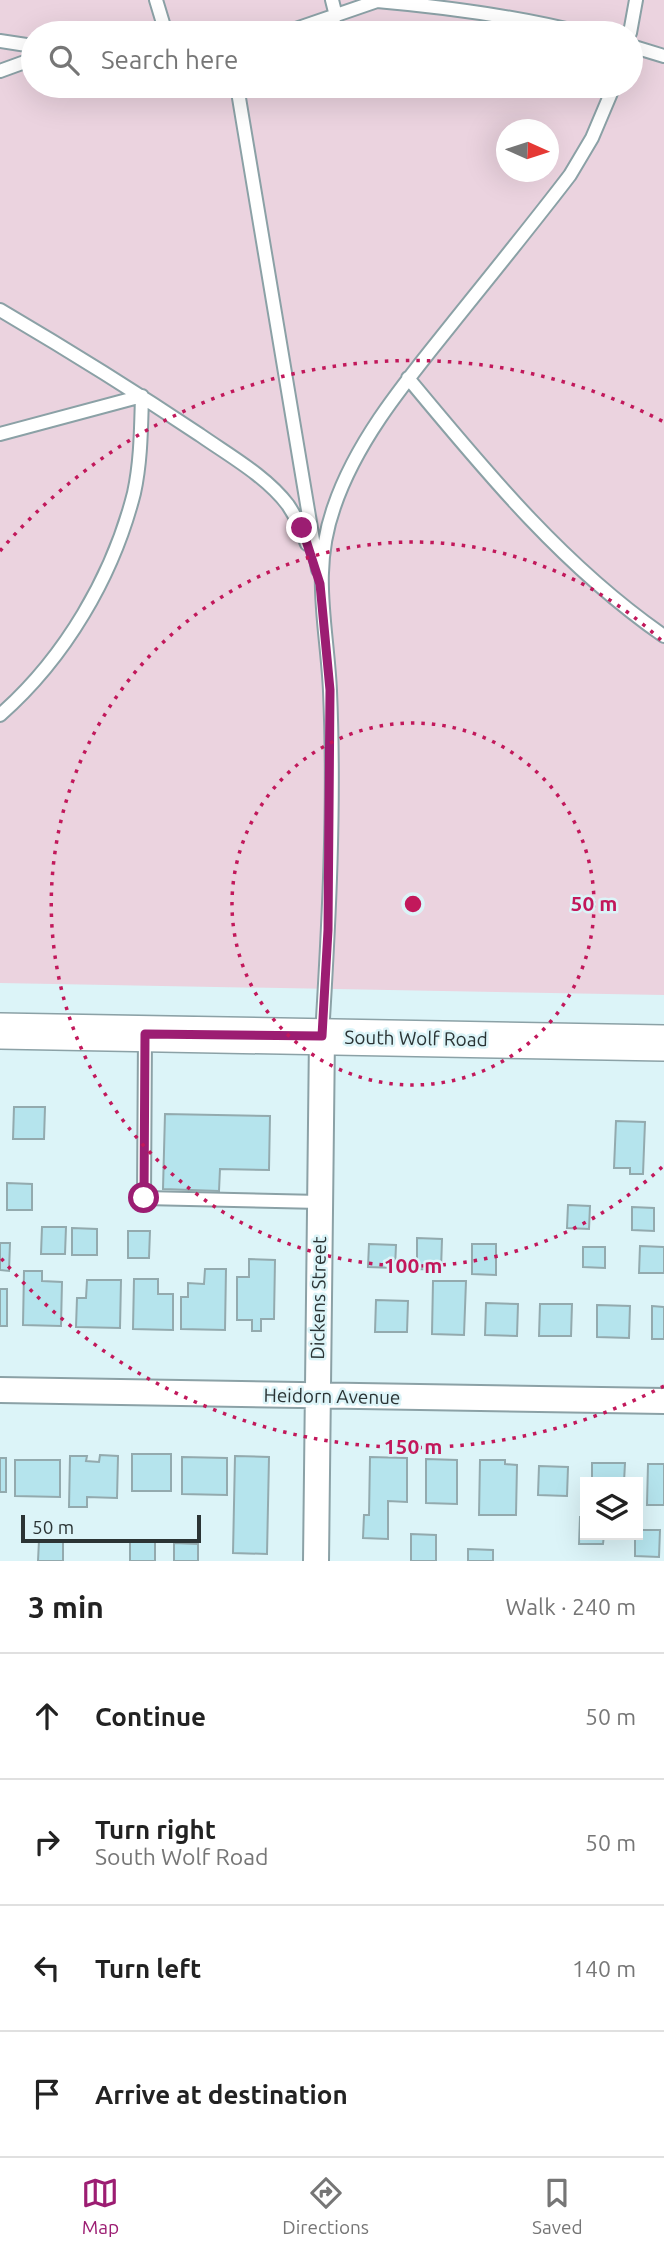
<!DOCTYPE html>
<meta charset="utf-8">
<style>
body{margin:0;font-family:Ubuntu,sans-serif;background:#f2f2f2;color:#222}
.controls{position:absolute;right:21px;bottom:21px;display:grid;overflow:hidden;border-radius:0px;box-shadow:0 7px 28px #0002}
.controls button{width:63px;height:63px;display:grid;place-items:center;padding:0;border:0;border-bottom:2px solid #e0e0e0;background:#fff;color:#222;font:35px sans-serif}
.compass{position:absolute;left:496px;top:119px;width:63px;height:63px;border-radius:50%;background:#fff;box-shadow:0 7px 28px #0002;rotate:93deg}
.scale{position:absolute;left:21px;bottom:18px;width:180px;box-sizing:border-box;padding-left:7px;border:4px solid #2b3435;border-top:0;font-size:19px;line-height:24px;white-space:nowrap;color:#2b3435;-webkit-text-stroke:5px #dcf4f8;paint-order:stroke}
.stop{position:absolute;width:21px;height:21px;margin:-16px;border:5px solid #9c1d72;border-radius:50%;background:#fff}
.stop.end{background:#9c1d72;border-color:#fff;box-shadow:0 2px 7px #0008}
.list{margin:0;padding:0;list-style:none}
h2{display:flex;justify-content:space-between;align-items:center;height:91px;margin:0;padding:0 28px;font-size:30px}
h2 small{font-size:23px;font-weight:400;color:#767676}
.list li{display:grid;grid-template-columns:46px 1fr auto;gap:21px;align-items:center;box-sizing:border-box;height:126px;padding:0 28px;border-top:2px solid #e0e0e0}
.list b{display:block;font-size:26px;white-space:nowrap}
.list p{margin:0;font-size:23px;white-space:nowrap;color:#767676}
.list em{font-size:23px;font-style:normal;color:#767676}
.icon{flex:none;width:38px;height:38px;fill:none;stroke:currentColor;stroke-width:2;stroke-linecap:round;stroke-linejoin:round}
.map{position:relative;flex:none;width:664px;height:1561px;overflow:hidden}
.search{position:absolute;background:#fff;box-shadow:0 7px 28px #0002;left:21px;right:21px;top:21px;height:77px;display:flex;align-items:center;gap:18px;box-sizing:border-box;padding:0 24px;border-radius:38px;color:#767676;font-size:26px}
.sheet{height:595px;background:#fff}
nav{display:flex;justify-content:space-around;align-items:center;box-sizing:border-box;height:98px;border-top:2px solid #e0e0e0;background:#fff;font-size:19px;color:#767676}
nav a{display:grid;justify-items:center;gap:4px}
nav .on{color:#9c1d72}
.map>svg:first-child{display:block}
</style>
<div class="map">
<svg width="664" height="1561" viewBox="0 0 664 1561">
<rect width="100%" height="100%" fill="#dcf4f8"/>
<path fill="#ebd3df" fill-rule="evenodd" d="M0,0H664V995L0,983ZM33,33H631V86H33ZM506,130H548V172H506Z"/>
<path fill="#b5e4ed" stroke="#93aaae" stroke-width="2" d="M14,1107H45L44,1139H13Z
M165,1114L270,1116L269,1170L220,1169L219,1191L163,1189Z
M616,1121L645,1122L643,1174H630V1168H614Z
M7,1183L32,1184V1210H7Z
M568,1205L590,1206L589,1229L567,1228Z
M632,1207L654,1208V1231L632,1230Z
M42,1227H66L65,1254H41Z
M72,1228L97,1229V1255H72Z
M128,1231H150L149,1258H128Z
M417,1238L442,1239L441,1270L417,1269Z
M0,1243H10L9,1271L0,1270Z
M369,1244L396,1245L395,1268L368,1267Z
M472,1244H496V1275L472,1274Z
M640,1246L664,1247V1273H639Z
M583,1247H605V1268L583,1267Z
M249,1259L275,1260L274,1319H261V1331H252V1320H237V1277H249Z
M205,1269H226L225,1330L181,1329V1297H188V1283L204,1284Z
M24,1271H42V1281L62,1282L61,1326L23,1325Z
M134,1279H158V1294H173V1330L133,1329Z
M87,1280H121L120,1328L76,1327L77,1298H86Z
M433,1281H466L464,1335L432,1334Z
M0,1289H7V1326H0Z
M376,1300L408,1301L407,1332H375Z
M486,1303L518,1304L517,1336L485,1335Z
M540,1304H572L571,1336H539Z
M597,1305L630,1306L629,1338L597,1337Z
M652,1306L664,1307V1339H652Z
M132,1454H171V1491H132Z
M100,1455L118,1456L117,1498L87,1497V1507H69L70,1456H87L86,1461L99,1462Z
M235,1456L269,1457L267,1554L233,1553Z
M182,1457L227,1458V1495L182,1494Z
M370,1457L407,1458V1502L388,1501V1539L363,1538L364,1515H369Z
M0,1458H6V1492H0Z
M426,1459L457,1460V1504L426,1503Z
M15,1460H60V1497L15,1496Z
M480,1460H505V1464L517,1465L516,1515H479Z
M592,1463H625L624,1482H592Z
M648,1464H664V1505H647Z
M539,1466L568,1467L567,1496L538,1495Z
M580,1517H585V1535H604L603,1544H579Z
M638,1530H660L659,1557L635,1556V1535H638Z
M411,1534L436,1535V1561H411Z
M39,1540H63V1561H38Z
M130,1542H155V1561H130Z
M174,1543L198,1544V1561H174Z
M468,1549L493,1550V1561H468Z"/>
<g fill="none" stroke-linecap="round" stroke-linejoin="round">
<g stroke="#8ba1a6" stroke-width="16">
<path id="lane" d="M156,0L166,33
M332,0L336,16
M377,1C446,7 515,16 582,33
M284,33L380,0
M630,33L636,0
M0,41L33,46
M631,46L664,56
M0,71L33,59
M237,86L318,570
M0,310C68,350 134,391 200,435C230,456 266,476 288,505C296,517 302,530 307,544
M408,378C486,472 563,566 664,636
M0,434L142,396C141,428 141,461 134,493C113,576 65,658 0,715
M145,1034L144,1198L320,1202
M322,1035C329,921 335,805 330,691C327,625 311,572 334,507C357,439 407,380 451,325C491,275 531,226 570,175L592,138L614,86"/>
</g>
<g stroke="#8ba1a6" stroke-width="28">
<path id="street" d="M0,1390L664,1401
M316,1561L322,1036"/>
</g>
<g stroke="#8ba1a6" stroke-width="38">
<path id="secondary" d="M0,1031L664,1043"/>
</g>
<use href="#lane" stroke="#fff" stroke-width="12"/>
<use href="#street" stroke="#fff" stroke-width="24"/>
<use href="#secondary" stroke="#fff" stroke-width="35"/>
</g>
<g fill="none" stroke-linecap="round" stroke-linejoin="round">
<path stroke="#9c1d72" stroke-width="9" d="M144,1198L145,1034L322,1036L328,930L330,690L320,584L302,528"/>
</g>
<g fill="none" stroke="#c2185b" stroke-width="3.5" stroke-dasharray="3.5 7">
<circle cx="413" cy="904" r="181"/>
<path d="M662 1167A362 362 0 1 1 662 641"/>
<path d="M664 1386A543 543 0 0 1 0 1257M0 551A543 543 0 0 1 664 422"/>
</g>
<g text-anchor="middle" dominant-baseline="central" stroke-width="5" stroke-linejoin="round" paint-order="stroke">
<g font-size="19" fill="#2b3435" stroke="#dcf4f8">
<text transform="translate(416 1038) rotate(1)">South Wolf Road</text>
<text transform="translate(318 1298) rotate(-89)">Dickens Street</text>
<text transform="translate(332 1396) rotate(1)">Heidorn Avenue</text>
</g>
</g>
<circle cx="413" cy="904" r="10" fill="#c2185b" stroke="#dcf4f8" stroke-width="3.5"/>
<g font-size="21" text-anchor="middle" font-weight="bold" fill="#c2185b" stroke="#dcf4f8" stroke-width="5" stroke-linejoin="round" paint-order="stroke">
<text x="594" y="911">50 m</text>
<text x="413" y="1273">100 m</text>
<text x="413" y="1454">150 m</text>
</g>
</svg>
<div class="controls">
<button><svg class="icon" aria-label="layers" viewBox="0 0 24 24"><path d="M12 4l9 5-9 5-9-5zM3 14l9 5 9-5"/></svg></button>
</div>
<svg class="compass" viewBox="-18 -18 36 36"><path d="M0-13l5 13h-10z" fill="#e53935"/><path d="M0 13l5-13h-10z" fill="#767676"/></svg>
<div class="scale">50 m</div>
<div class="stop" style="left:144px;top:1198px"></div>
<div class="stop end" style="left:302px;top:528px"></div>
<div class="search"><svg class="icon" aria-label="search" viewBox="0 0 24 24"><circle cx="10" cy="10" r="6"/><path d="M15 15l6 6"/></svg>Search here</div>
</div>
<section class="sheet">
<h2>3 min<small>Walk · 240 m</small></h2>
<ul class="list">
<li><svg class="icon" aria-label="ahead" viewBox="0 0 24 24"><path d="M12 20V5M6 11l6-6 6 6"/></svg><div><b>Continue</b></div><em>50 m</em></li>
<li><svg class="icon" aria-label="right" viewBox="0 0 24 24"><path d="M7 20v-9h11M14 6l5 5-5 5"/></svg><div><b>Turn right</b><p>South Wolf Road</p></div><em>50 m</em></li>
<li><svg class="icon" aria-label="left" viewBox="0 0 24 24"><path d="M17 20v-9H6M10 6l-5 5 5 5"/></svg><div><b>Turn left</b></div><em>140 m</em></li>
<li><svg class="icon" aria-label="arrive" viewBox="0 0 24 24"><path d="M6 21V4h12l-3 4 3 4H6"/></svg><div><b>Arrive at destination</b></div></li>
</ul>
</section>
<nav>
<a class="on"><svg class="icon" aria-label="map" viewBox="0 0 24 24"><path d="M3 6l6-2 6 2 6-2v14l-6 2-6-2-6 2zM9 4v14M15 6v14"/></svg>Map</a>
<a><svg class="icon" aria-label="directions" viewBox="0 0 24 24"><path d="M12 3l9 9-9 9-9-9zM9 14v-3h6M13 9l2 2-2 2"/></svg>Directions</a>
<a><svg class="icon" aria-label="saved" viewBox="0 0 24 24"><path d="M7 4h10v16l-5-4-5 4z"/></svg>Saved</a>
</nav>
